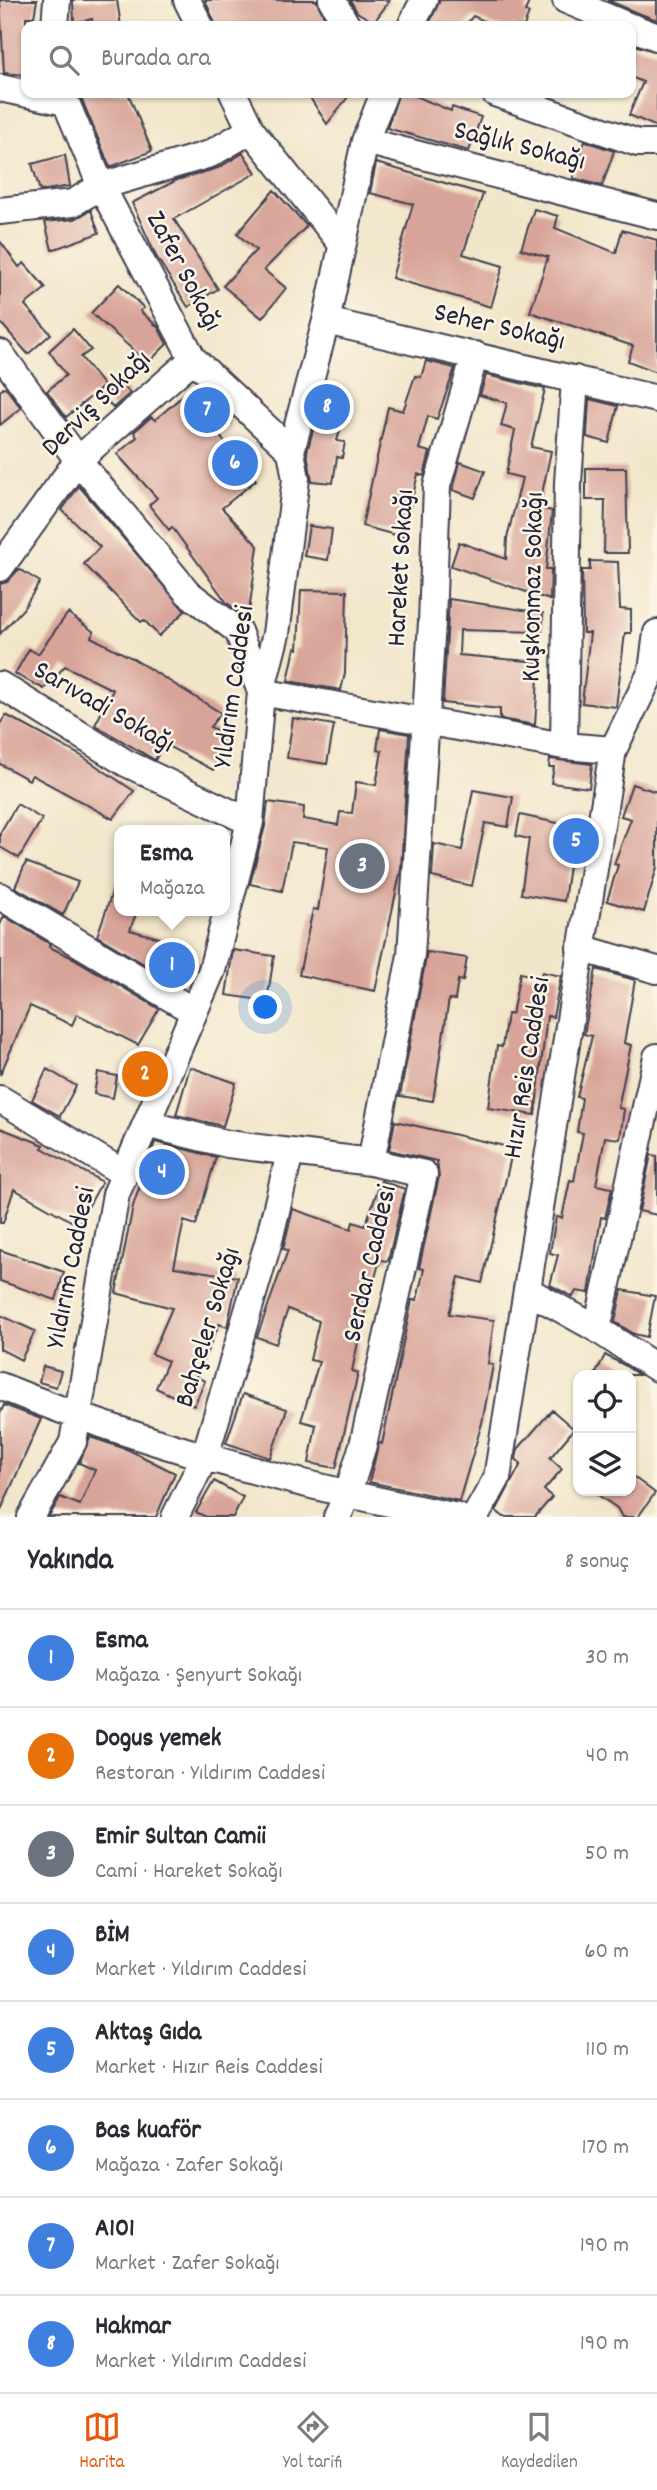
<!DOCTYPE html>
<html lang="tr">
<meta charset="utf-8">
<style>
body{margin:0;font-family:Dekko,sans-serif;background:#f2f2f3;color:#2b2b33}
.controls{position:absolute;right:21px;bottom:21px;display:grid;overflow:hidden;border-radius:14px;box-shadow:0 2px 5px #0004}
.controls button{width:63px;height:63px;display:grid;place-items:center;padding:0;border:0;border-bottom:2px solid #e1e1e2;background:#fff;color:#2b2b33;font:35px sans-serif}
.you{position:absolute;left:266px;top:1008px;width:24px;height:24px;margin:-18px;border:5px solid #fff;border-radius:50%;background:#1a73e8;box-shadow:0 0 0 10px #1a73e833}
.badge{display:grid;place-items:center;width:46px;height:46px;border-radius:50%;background:#ea580c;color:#fff;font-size:23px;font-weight:700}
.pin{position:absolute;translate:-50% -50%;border:4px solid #fff;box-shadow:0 2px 7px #0006}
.popup{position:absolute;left:114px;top:825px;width:116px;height:91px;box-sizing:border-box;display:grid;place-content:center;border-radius:14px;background:#fff;filter:drop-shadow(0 2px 5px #0005);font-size:23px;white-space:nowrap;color:#7c7c81}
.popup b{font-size:26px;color:#2b2b33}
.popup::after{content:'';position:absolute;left:50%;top:100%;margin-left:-14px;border:14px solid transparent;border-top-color:#fff}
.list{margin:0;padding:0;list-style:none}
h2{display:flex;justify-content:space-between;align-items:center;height:91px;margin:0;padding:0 28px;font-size:30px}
h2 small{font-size:23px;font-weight:400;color:#7c7c81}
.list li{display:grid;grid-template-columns:46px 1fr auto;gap:21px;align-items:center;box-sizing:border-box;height:98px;padding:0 28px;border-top:2px solid #e1e1e2}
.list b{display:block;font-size:26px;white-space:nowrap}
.list p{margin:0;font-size:23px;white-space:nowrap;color:#7c7c81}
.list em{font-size:23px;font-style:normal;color:#7c7c81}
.icon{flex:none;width:38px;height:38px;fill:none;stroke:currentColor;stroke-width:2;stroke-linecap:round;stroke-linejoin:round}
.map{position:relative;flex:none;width:657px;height:1517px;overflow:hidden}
.search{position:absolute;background:#fff;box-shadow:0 2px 5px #0004;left:21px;right:21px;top:21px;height:77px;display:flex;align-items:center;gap:18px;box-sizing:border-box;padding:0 24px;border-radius:14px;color:#7c7c81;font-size:26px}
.sheet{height:875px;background:#fff}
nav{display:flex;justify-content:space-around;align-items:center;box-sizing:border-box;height:98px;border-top:2px solid #e1e1e2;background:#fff;font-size:19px;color:#7c7c81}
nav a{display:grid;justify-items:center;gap:4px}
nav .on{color:#ea580c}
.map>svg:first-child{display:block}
</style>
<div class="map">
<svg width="657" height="1517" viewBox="0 0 657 1517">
<rect width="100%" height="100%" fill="#fcf5e5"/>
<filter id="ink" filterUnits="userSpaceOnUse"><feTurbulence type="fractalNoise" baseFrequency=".0143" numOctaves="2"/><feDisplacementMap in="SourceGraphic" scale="14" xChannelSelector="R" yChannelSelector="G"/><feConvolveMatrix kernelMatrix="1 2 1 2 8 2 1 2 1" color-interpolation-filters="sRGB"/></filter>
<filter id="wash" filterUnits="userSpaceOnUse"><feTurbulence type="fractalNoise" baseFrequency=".00686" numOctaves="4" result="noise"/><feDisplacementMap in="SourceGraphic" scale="28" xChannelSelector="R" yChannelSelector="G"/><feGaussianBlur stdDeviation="1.57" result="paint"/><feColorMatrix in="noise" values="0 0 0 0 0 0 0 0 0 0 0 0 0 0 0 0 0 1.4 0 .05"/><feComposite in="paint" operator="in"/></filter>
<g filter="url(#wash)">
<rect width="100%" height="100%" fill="#f2e6ca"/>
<g id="blocks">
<path fill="#d8a499" d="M0,0H37L34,17H26V75L4,73Z
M73,0H117L121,26H93L92,19L74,23Z
M205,0H316L329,26H216Z
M350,0H390L374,22L357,12Z
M440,0H530L525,11L529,13L524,26H496L473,16L465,26H428Z
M607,0H657V20L635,12Z
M631,44L657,52V127L629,115L643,82L631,77Z
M79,93H128L152,151L110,167Z
M307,93H351L327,124Z
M399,93H408L451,111L452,107L481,117L469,151L387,128Z
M585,141L614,151L602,186L573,178Z
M243,153L256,173L174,219L218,289L188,307L156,256L132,203L177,180L218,168Z
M65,155L70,186L40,191L32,164Z
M376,163L483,194L463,254L503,266L491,307L392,278L413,204L370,193Z
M274,190L307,226L264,270L286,288L262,318L223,286L256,250L237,234Z
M534,209L558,216L555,228L616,253L622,230L657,240V372L628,361L633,346L530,312L548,257L521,249Z
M91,210L99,233L52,250L45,222L75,219Z
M0,241L19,267L24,263L46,288L25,305L51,334L28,354L0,322Z
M119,284L144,308L140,311L158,327L167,344L148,363L91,313Z
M73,329L91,350L81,357L104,386L66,417L47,391L66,375L49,351Z
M426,361L455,368L437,419L428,416L419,449L430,452L424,476L418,474L403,537L362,526L388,407L403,411L415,376L421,377Z
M486,375L545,389L531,447L551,451L539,508L552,511L546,569H551L550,600L451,566L459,542L506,559L507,538L522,478L506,474L515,430L501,426L507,403L480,395Z
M121,383L130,393L113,408L103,396Z
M196,384L231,423L218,434L256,480L222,508L258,546L248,619L227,603L172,527L169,530L149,505L157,498L117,454L137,437L134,432L151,417L155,420Z
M5,387L21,408L0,425V391Z
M323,394L348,401L337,441L345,442L342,458L337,457L333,483L312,481L307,452Z
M589,399L618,406L609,443L587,437Z
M460,462L485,471L475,498L453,490Z
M586,468H626L628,553H604L605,500H586Z
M79,486L185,611L159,636L144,620L141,622L84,564L100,547L62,510Z
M309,526L332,529L328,560L304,556Z
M590,561L618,562L620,609L631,610V633H625L616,707L582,703L590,633H583L582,570H590Z
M19,569L40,582L23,609L0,634V584L7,582Z
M301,590L347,591L345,673L341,690L288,681L295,648L298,649Z
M449,599L543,613L542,632L460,630L459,655L539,662L535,725L500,719V709L443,703Z
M68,613L94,632L91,637L132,658L221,713L210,727L230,737L213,770L164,744L155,760L95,725L113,690L65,666L44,689L15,674L29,649L38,654Z
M6,715L80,755L134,791L113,819L32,775L29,780L0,764V724Z
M293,718L334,725L327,764L287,758Z
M380,729L409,734L401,869L375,991L299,975L313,909L318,910L328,847L292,842L282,891L250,884L265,826L268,802L304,807L303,819L338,825L340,812L352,813L356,782L376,785L382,751L377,750Z
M550,759L592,764L589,788L551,783L554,767H549Z
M632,784L657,792V867L644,912L607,901L618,865L614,864L631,819L621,816Z
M473,790L513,797L508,827L485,823L472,886L432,877L434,844L462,850Z
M17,804L42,819L19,858L0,847V833Z
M520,815L581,828L572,866H569L564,901L521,894L529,839L516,836Z
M26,862L78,882L63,915L15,887Z
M117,879H120V911H137L130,930L185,945L176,983L97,936Z
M4,916L50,944L49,947L73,958L159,1009L138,1045L77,1014L72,1025L30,1006L0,1075V925Z
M233,950L274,956L267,1001L226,995Z
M427,952L467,958L463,981L458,980L455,1000L449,999L433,1101L400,1096Z
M596,969L635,980L624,1043L631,1045L618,1108L624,1109L620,1139L605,1137L596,1185L612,1188L605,1218L601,1217L589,1293L576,1291L573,1297L550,1285L558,1255L550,1253L556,1217L562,1218L570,1180L574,1181L583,1133L577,1132L582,1098L577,1097L592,1036L584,1034Z
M542,972L561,976L553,1017L547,1016L535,1115L488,1108L497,1046L502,1047L507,1014H512L520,973L540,977Z
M190,1067L236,1083L223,1126L176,1115Z
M47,1069L76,1086L60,1116L32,1100Z
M98,1072L117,1076L113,1098L94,1094Z
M395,1121L513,1148L482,1283L459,1277L449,1314L494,1320L488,1364L493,1365L482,1423L459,1501L369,1482L379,1443L382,1444L412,1300H417L424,1269L419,1268L439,1177L437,1161L389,1150Z
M0,1128L44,1145L42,1148L102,1182L78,1225L14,1189L3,1223H0Z
M155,1142L216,1157L196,1225L184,1221L174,1267L238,1277L227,1327L219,1324L196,1377L205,1381L194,1406L156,1388L168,1361L152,1354L172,1308L116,1293L133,1206Z
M651,1155L657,1156V1215L639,1211Z
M381,1181L405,1189L388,1261L380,1260L362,1323L352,1371L358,1373L336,1468L309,1463L316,1425L301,1421L319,1362L310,1360L319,1321L288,1309L276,1344L257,1337L288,1250L283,1249L293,1209L351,1229L353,1222L365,1226Z
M0,1250L64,1272L56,1300L0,1281Z
M622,1290L655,1296L647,1337L634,1334L615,1322Z
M0,1315L35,1331L21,1360L0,1349Z
M605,1355L624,1365L639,1375H595Z
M43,1366L61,1371L56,1387L39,1382Z
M243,1394L287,1409L270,1458L226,1443Z
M4,1405L41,1419L0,1512V1414Z
M552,1410L574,1429L550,1458L562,1469L544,1490L552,1497L535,1517H504L496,1511L521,1464L516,1459L518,1449Z
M90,1437L129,1450L175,1473L156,1517H49L60,1497L80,1505L95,1470L79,1463Z
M631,1475L655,1493L638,1517H622L617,1508L592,1491H631Z
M214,1481L243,1497L233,1517H206L196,1512Z"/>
</g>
</g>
<g filter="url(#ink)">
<use href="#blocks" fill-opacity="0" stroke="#413f50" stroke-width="2"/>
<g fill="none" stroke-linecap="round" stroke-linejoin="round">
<g stroke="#413f50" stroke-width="30">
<path id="minor" d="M187,0L200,26
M332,0L347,26
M566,0L628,26
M55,26L57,0
M411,26L424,0
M631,27L657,37
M0,88L66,102
M62,93L101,186L193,359L291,451
M233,93L251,130L341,243
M495,93L638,143H657
M365,141L657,216
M0,211L73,203L101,186L210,154L251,130
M326,321L657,399
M0,353L78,460L188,593L238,631L261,692L564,746
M575,379L568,483L564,746L613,750
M0,568L78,460L193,359
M0,685L126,763L250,822
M0,896L193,1011
M580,948L657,970
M0,1099L125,1174
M146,1124L228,1144L371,1162L424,1174L363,1445L347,1496L337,1517
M371,1162L411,955L432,622L437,486L475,355
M527,1290L597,1329L657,1368
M597,1329L657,1057
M0,1386C147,1446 302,1487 458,1517
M31,1517L73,1442L116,1194L212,970L250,822L261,692L276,634L296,479L291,451L326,321L365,141L384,93
M175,1517L205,1456L269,1240L290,1153
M475,1517L497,1478L613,750L652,671L657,633"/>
</g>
<use href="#minor" stroke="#fff" stroke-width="26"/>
</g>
</g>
<g text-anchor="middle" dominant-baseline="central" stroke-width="5" stroke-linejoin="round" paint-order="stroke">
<g font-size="28" fill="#22223b" stroke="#fcf5e5">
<text transform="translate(519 148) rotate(14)">Sağlık Sokağı</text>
<text transform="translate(182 272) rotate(62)">Zafer Sokağı</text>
<text transform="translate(499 329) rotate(13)">Seher Sokağı</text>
<text transform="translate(98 405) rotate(-44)">Derviş Sokağı</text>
<text transform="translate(403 568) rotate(-87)">Hareket Sokağı</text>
<text transform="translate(535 587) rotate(-89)">Kuşkonmaz Sokağı</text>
<text transform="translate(236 687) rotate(-82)">Yıldırım Caddesi</text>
<text transform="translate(103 709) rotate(30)">Sarıvadi Sokağı</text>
<text transform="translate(529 1068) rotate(-81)">Hızır Reis Caddesi</text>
<text transform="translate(372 1264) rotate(-77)">Serdar Caddesi</text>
<text transform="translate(73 1268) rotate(-79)">Yıldırım Caddesi</text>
<text transform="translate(210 1328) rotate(-73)">Bahçeler Sokağı</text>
</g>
</g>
</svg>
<div class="controls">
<button><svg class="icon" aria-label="locate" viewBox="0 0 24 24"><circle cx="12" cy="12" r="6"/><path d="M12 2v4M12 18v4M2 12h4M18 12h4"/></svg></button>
<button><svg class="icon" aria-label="layers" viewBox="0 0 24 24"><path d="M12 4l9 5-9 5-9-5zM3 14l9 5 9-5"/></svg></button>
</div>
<div class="you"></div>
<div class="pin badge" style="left:172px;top:965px;background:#3f7fe0">1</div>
<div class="popup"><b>Esma</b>Mağaza</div>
<div class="pin badge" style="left:145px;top:1074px;background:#e8710a">2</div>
<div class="pin badge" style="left:362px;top:866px;background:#6b7280">3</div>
<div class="pin badge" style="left:162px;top:1172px;background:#3f7fe0">4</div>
<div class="pin badge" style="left:576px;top:841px;background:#3f7fe0">5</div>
<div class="pin badge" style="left:235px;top:463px;background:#3f7fe0">6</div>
<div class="pin badge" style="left:207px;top:410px;background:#3f7fe0">7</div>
<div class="pin badge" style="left:327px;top:407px;background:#3f7fe0">8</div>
<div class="search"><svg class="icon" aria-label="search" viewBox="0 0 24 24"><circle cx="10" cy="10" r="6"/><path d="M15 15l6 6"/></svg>Burada ara</div>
</div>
<section class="sheet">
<h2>Yakında<small>8 sonuç</small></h2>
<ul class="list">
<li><span class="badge" style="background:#3f7fe0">1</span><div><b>Esma</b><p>Mağaza · Şenyurt Sokağı</p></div><em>30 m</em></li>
<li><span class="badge" style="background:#e8710a">2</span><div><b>Dogus yemek</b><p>Restoran · Yıldırım Caddesi</p></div><em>40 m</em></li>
<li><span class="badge" style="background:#6b7280">3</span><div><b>Emir Sultan Camii</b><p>Cami · Hareket Sokağı</p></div><em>50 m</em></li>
<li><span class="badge" style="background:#3f7fe0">4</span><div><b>BİM</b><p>Market · Yıldırım Caddesi</p></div><em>60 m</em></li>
<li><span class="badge" style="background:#3f7fe0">5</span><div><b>Aktaş Gıda</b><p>Market · Hızır Reis Caddesi</p></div><em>110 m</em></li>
<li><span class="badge" style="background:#3f7fe0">6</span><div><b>Bas kuaför</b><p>Mağaza · Zafer Sokağı</p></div><em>170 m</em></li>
<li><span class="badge" style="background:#3f7fe0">7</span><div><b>A101</b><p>Market · Zafer Sokağı</p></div><em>190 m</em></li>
<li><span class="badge" style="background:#3f7fe0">8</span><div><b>Hakmar</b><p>Market · Yıldırım Caddesi</p></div><em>190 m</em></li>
</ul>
</section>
<nav>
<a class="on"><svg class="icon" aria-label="map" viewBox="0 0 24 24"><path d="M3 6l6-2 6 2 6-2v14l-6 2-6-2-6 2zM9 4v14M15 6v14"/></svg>Harita</a>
<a><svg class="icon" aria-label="directions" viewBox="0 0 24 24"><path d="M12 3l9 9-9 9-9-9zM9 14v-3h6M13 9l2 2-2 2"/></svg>Yol tarifi</a>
<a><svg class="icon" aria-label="saved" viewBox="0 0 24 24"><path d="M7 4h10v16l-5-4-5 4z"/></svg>Kaydedilen</a>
</nav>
